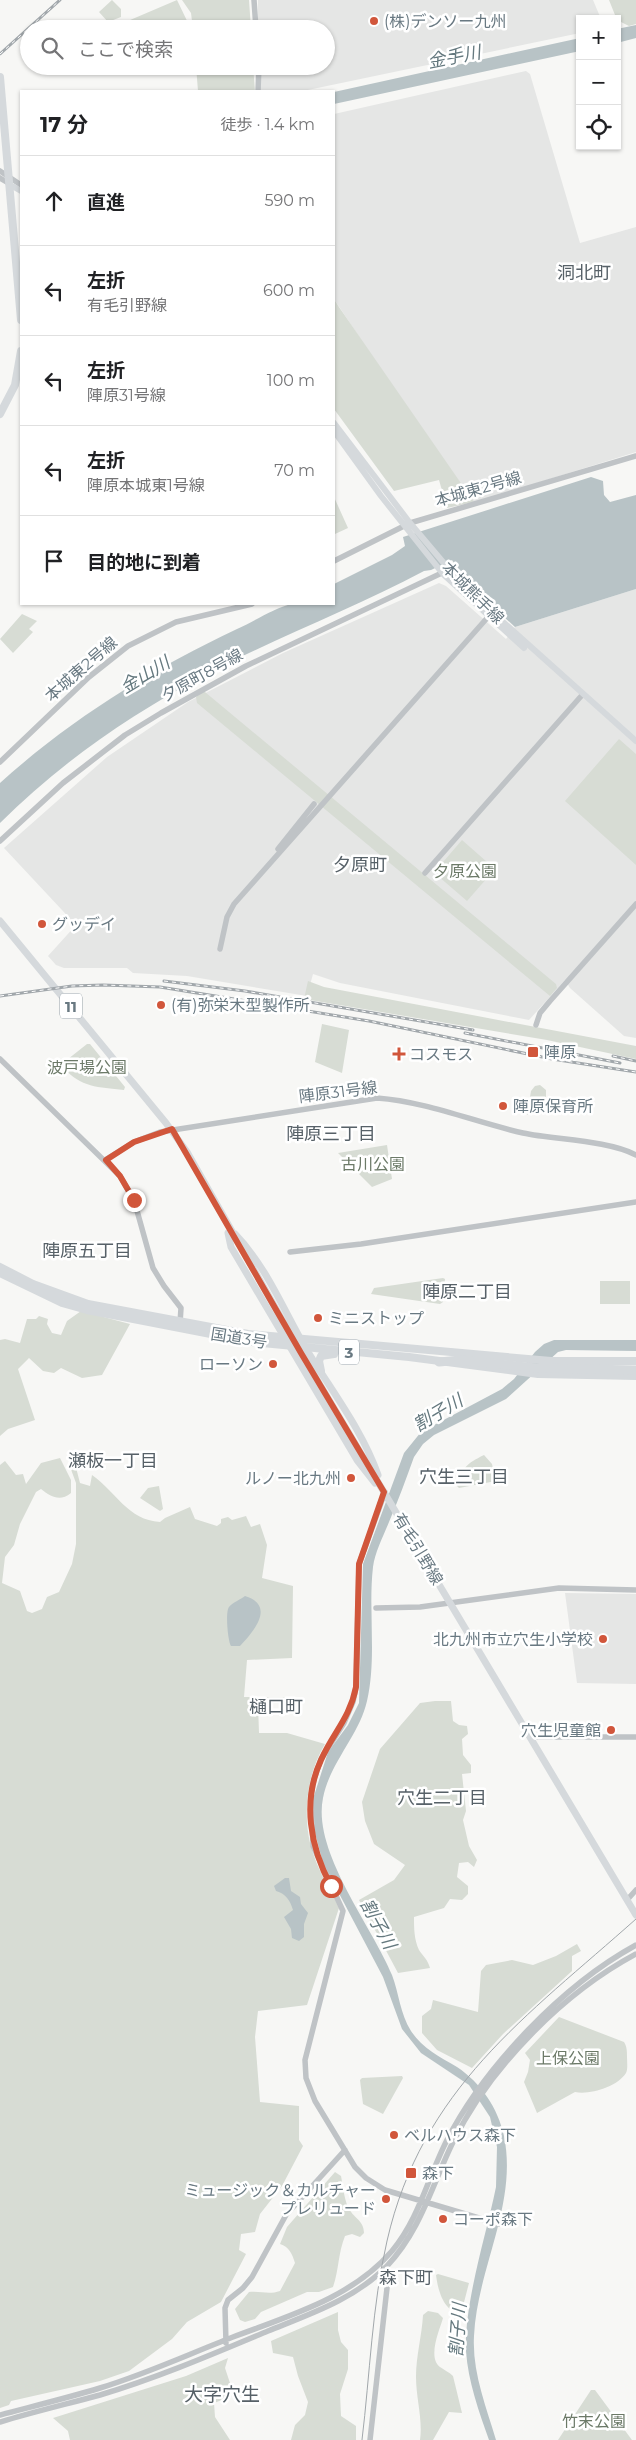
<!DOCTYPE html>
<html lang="ja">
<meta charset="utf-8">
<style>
body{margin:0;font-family:Montserrat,"Noto Sans JP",sans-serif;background:#f2f2f2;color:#202124}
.controls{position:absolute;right:15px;top:15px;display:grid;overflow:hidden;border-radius:0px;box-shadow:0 1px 4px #0004}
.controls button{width:45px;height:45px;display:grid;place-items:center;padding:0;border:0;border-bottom:1px solid #e0e0e0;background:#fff;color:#202124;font:25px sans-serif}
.stop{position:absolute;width:15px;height:15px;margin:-11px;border:4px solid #d1563b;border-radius:50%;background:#fff}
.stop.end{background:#d1563b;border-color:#fff;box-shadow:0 1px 5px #0008}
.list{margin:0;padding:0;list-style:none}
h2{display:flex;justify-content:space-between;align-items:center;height:65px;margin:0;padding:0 20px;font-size:21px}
h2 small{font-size:16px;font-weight:400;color:#757577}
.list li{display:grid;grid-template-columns:32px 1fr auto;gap:15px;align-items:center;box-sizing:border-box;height:90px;padding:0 20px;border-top:1px solid #e0e0e0}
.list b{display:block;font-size:19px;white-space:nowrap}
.list p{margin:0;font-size:16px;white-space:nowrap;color:#757577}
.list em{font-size:16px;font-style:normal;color:#757577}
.icon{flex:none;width:28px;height:28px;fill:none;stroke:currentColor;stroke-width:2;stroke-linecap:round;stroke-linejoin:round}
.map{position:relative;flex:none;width:636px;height:2440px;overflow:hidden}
.search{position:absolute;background:#fff;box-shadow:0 1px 4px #0004;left:20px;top:20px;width:315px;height:55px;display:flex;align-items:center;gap:12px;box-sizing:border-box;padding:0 18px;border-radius:28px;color:#757577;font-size:19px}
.panel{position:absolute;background:#fff;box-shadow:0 1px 4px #0004;left:20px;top:90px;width:315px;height:515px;border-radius:0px}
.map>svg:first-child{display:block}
</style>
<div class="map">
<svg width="636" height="2440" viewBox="0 0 636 2440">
<rect width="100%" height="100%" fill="#f7f7f5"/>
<path fill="#e5e6e5" d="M258,0H593L601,19H580V33L303,91H260L259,66H326V29H258Z
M526,71L530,74L580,243L636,227V452L470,504L334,299V114Z
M439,583L446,586L506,639L515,627L636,589V1038L624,1036L570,988L565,980L529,1020L340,983L313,974L307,996L187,976L133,973L127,968H64L56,965L48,956L76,925L4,848L107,757L188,702L283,653Z
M565,1593L636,1594V1684L577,1683Z"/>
<path fill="#d7dcd4" d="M112,0L121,9V17L108,22L99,12Z
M177,0L190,27L185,29H109Z
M182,0H249L251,29H193L191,13Z
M609,0H636V24L629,26L617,20Z
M196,66H253L255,91H198Z
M334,299L339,307L474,502L447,508L439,480L394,491L334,409Z
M334,497L348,528L335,534L334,530Z
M22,614L37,621L29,629L33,632L13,653L0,639Z
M202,692H205L556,984L557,988L550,996L197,703L196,697Z
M619,739L636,754V865L565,801Z
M462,840L495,869L467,901L438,876L437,869Z
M308,981L324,987L636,1046V1059L547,1040L304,999Z
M322,1024L349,1030L342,1073L315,1062Z
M87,1044H90L125,1087L124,1090C98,1087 81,1088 63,1067V1063Z
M540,1085L546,1090V1101L527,1115L531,1091L535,1086Z
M387,1145L392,1179L372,1187L338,1153Z
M443,1278L445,1279L443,1302L440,1304L371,1294L374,1288Z
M600,1281H630V1304H600Z
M81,1311L130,1324L102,1375L82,1378L61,1368L54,1373L43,1371L29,1358L18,1369L35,1420L8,1429L0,1436V1340L5,1339L20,1343L27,1319H36L39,1316L48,1319L47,1324L52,1333L61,1335L67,1321Z
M484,1455L492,1464L496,1481L459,1488L457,1486C463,1467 466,1464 484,1455Z
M73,1456L80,1483L90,1486L92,1475C116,1492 128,1520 160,1522L165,1518L190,1507L195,1519L217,1526L221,1523V1519L228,1517L232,1520L246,1516L251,1527L260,1524L267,1545L262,1578L293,1586L292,1658L247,1660L244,1697H289L290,1704H258L259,1733H287L325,1744C306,1775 301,1821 314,1856C320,1874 331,1891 339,1908L307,2005L258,2011L255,2037L260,2102L299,2106V2140L303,2146L282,2186L260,2214L255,2232L241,2234L239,2250L246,2254L221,2302L187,2322L172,2339L129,2371L100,2381L11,2401L9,2405L0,2408V1465L5,1461L16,1475L23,1474L26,1484L41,1463L60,1458L71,1480V1493C60,1502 51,1497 41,1489L36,1492L20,1524L14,1545L5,1557L2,1583L20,1591L27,1611L32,1613L42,1609L47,1597L59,1592L72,1564L76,1544V1483L69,1464L71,1457Z
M159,1486L163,1509L160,1511L140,1498L148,1488Z
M435,1701H451L453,1721L459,1725L467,1726L468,1734L462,1739L463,1755L471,1765V1773L462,1774L466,1811L463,1820L469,1846L477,1860L474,1867L468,1862L459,1863L457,1877L468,1886V1894L462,1900L450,1899L444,1908L414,1917C414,1928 414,1939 419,1950C423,1956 428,1960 430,1968L398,1973L359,1900L394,1880L405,1865L374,1844L365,1821L362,1802L380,1749L420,1703Z
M577,1944L581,1951L572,1956V1971L503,2034L472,2068L437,2050L422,2033V2016L431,2009L433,2000L478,2012L481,1971L486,1965L512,1960L533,1965L556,1956Z
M559,2017L624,2042C627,2047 627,2051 627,2057C627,2062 628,2069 626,2073C617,2087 590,2095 575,2092L537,2113L524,2082L528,2072L530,2060L525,2053Z
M402,2076L403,2078L383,2114L363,2104L360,2080L362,2078Z
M335,2172L341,2176C343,2186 344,2198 348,2207C353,2218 364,2220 364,2233L360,2237L352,2234L345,2236C338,2253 339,2270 333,2287L319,2292H307L261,2312L255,2319L245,2322L240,2320L235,2309L249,2292C261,2291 269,2295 280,2291L295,2263C292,2253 289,2247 280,2244L287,2227Z
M438,2274L469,2283L461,2314C443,2311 438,2290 436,2275Z
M428,2311L438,2313L443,2318C440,2329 427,2357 440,2367C444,2370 449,2372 453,2376L462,2413L449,2412L433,2440H420C423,2420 416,2398 416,2377C416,2356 422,2335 423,2315Z
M338,2312V2330L341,2342L348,2350V2369L340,2394L341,2416L356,2426V2440H291L295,2425L305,2415L308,2402L298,2376L293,2357L273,2353L271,2341Z
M228,2358L225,2368L231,2386L227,2398L214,2403L215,2417L230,2440H70L68,2431L53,2418L186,2376Z
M591,2390H595L632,2440H558Z"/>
<path fill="#b8c3c6" d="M636,25V38L617,43V29Z
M580,38V51L334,104V92Z
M591,477L603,481L604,495L610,502L636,495V589L515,627L468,584L452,560L431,570L424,571C353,609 277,637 205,675C130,715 60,763 0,823V783C71,719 150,670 237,629C253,622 276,607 292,604C305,601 321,604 334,604V584L392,555L405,546L403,537Z
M554,1340H636V1351L566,1350L558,1352L506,1399L434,1435L423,1444L414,1457C406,1479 398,1501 389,1522C383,1537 375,1552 373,1567C368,1611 377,1658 367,1701C359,1736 330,1762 323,1798C312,1852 372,1926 392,1975C399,1993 400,2014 411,2031C422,2048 440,2057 457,2067C481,2083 498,2108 504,2136C518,2204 477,2269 474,2336C472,2372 486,2406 496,2440H489C479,2412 468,2381 466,2351C464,2303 486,2236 496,2187L497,2147L490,2117L469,2085L421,2053L402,2029L383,1977L323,1863L315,1833L313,1799L328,1752L348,1725L359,1703L363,1564L404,1453L421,1432L502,1389L514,1379L535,1352L544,1344Z
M245,1596C277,1606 252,1633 240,1646H231C228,1642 225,1612 229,1607C232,1603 241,1599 245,1596Z
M285,1878H289L291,1891L300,1897L301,1904L308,1913L304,1924V1937L299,1941L292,1938L291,1929L284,1917L293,1910C290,1900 286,1894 276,1891L274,1886Z"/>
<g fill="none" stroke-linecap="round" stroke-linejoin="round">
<path stroke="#bfc3c6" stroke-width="5.5" d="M254,0L256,29
M258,91L259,66
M0,171L21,185
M0,178L10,184
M334,561L410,523L636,456
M0,762L89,677L128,646L176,622L252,604
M0,841L63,783L125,735L161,713L246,666L448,570
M278,849L314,804
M425,873L583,694
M220,949L227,917L234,904L488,617
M536,1025L540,1013L550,1001L636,904
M0,1059L120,1176L134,1200L153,1268L164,1286L181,1308L180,1323
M105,1160L134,1142L160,1132L377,1098C428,1102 474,1122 523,1133C556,1140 607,1140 636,1155
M290,1252L361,1244L636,1202
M385,1492L359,1564L356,1687L353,1702L344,1723L321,1759L314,1779L311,1796L313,1846L343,1911L305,2060L306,2078L315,2101L355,2167L366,2178L385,2190L499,2224
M376,1608L420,1607L559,1588L636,1590
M530,1737H636
M627,1900L636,1890
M226,2343L225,2308L228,2300L243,2288L252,2277L286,2215L345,2150
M0,2415C34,2406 67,2398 100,2388C146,2374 189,2354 233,2337C288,2316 352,2298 392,2251C419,2219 428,2177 447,2140C485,2066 563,1985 636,1945
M0,2422C33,2412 67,2404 100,2395C157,2378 213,2354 268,2331C310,2314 355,2299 387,2266C421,2230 432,2185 453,2142C490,2067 563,1993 636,1954
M370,2440L388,2279"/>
<path stroke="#d5d9dc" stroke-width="6" d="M14,187L21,191
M334,423L410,523L464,587L636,741
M334,431L381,496L443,574L524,648"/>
<path stroke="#d5d9dc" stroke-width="7" d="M0,921L166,1123L187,1152L301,1353L636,1915
M228,1233L231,1247L357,1460L375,1483
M235,1234C266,1266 283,1309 305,1347C330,1389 362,1429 378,1475"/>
<path stroke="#d5d9dc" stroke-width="8" d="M0,77L21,320
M0,414L15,385L21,351
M0,1267L33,1284L88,1304L248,1334L551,1361H636
M0,1273L62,1303L87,1310L252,1342L409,1357L538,1374L636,1376
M321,1371L319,1361L321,1356L334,1354"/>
<path stroke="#d5d9dc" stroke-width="9" d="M439,1362L461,1360L536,1368L636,1370"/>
<path stroke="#a1a7ab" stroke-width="1" d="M362,2440C370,2374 372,2306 387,2241C422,2088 526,2017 636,1919"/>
<g stroke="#a1a7ab" stroke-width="3">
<path id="rail" d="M0,54L60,0
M164,981L245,991L473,1030
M0,996L72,986L103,985L160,987L369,1021L552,1059L636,1072
M465,1033L620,1063
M613,1056L636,1061"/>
</g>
<use href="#rail" stroke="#fff" stroke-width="1" stroke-dasharray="4" stroke-linecap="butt"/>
</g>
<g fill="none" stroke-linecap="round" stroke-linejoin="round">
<path stroke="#d1563b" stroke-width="6" d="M134,1200L120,1176L106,1160L134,1142L172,1129L301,1353L384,1492L359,1564L356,1687C350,1718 333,1733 321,1760C302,1801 310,1847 331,1886"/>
</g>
<g fill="#d1563b" stroke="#fff" stroke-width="2">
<circle cx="374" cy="21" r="5"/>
<circle cx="42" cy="924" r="5"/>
<circle cx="161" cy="1005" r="5"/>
<rect x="527" y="1046" width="12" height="12" rx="2.5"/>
<path d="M396.5 1046.5h5v5h5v5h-5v5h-5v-5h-5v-5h5z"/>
<circle cx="503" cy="1106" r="5"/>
<circle cx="318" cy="1318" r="5"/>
<circle cx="273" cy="1364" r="5"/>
<circle cx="351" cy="1478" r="5"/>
<circle cx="603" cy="1639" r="5"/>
<circle cx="611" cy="1730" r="5"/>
<circle cx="394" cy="2135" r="5"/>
<rect x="405" y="2167" width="12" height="12" rx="2.5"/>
<circle cx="386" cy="2199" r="5"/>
<circle cx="443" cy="2219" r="5"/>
</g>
<g text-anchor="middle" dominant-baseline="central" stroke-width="5" stroke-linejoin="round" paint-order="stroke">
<g fill="#fff" stroke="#96a1a8" stroke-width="1">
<rect x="60" y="993.5" width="22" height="25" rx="4"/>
<rect x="339" y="1339.5" width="20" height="25" rx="4"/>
</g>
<g font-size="15" font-weight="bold" fill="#697982">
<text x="71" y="1006">11</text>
<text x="349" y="1352">3</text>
</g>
<g font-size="16" fill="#697982" stroke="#fff" text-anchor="start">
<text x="384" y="21">(株)デンソー九州</text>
<text x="52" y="924">グッデイ</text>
<text x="171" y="1005">(有)弥栄木型製作所</text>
<text x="544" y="1052">陣原</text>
<text x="409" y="1054">コスモス</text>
<text x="513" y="1106">陣原保育所</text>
<text x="328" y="1318">ミニストップ</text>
<text x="263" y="1364" text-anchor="end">ローソン</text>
<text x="341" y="1478" text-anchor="end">ルノー北九州</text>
<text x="593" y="1639" text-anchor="end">北九州市立穴生小学校</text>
<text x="601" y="1730" text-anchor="end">穴生児童館</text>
<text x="404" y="2135">ベルハウス森下</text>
<text x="422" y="2173">森下</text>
<text x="376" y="2190" text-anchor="end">ミュージック＆カルチャー<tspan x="376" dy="18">プレリュード</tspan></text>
<text x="453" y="2219">コーポ森下</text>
</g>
<g font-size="16" fill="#697982" stroke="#fff">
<text transform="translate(478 489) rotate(-16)">本城東2号線</text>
<text transform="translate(473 593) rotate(45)">本城熊手線</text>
<text transform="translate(81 669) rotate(-41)">本城東2号線</text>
<text transform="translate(202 675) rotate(-29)">夕原町8号線</text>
<text transform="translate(338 1092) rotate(-7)">陣原31号線</text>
<text transform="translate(239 1338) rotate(9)">国道3号</text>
<text transform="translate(418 1549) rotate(59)">有毛引野線</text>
</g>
<g font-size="16" fill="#6c7a68" stroke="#fff">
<text x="465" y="871">夕原公園</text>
<text x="87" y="1067">波戸場公園</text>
<text x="373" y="1164">古川公園</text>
<text x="568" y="2058">上保公園</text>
<text x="594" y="2421">竹末公園</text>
</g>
<g font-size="18" font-style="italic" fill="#65797f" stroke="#fff">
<text transform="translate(454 57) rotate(-11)">金手川</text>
<text transform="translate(145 675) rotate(-31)">金山川</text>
<text transform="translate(438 1413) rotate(-31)">割子川</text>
<text transform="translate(378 1924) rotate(61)">割子川</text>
<text transform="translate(458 2330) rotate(-86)">割子川</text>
</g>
<g font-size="18" fill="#576168" stroke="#fff">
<text x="584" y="273">洞北町</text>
<text x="360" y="865">夕原町</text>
<text x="331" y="1134">陣原三丁目</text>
<text x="87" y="1251">陣原五丁目</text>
<text x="467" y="1292">陣原二丁目</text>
<text x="113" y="1461">瀬板一丁目</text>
<text x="464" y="1477">穴生三丁目</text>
<text x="276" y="1707">樋口町</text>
<text x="442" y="1798">穴生二丁目</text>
<text x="406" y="2278">森下町</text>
</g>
<g font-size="19" fill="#576168" stroke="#fff">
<text x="222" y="2394">大字穴生</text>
</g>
</g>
</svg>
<div class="controls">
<button>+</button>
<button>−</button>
<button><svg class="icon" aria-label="locate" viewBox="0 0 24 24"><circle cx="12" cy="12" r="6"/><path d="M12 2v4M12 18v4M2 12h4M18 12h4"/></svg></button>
</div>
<div class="stop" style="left:331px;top:1886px"></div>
<div class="stop end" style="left:134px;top:1200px"></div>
<div class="search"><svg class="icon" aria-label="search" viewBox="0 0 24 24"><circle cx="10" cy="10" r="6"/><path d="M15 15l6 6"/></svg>ここで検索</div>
<section class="panel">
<h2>17 分<small>徒歩 · 1.4 km</small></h2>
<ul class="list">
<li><svg class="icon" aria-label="ahead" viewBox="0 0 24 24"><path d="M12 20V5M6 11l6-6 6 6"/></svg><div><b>直進</b></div><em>590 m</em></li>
<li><svg class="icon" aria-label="left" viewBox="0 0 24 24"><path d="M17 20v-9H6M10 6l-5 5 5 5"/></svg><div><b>左折</b><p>有毛引野線</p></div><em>600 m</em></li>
<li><svg class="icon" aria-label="left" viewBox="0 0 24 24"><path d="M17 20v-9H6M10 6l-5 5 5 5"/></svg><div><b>左折</b><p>陣原31号線</p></div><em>100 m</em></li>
<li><svg class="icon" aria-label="left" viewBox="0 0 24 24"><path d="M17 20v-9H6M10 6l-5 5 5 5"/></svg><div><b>左折</b><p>陣原本城東1号線</p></div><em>70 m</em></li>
<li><svg class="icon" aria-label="arrive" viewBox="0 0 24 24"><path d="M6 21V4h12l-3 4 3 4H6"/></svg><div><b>目的地に到着</b></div></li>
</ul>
</section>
</div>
